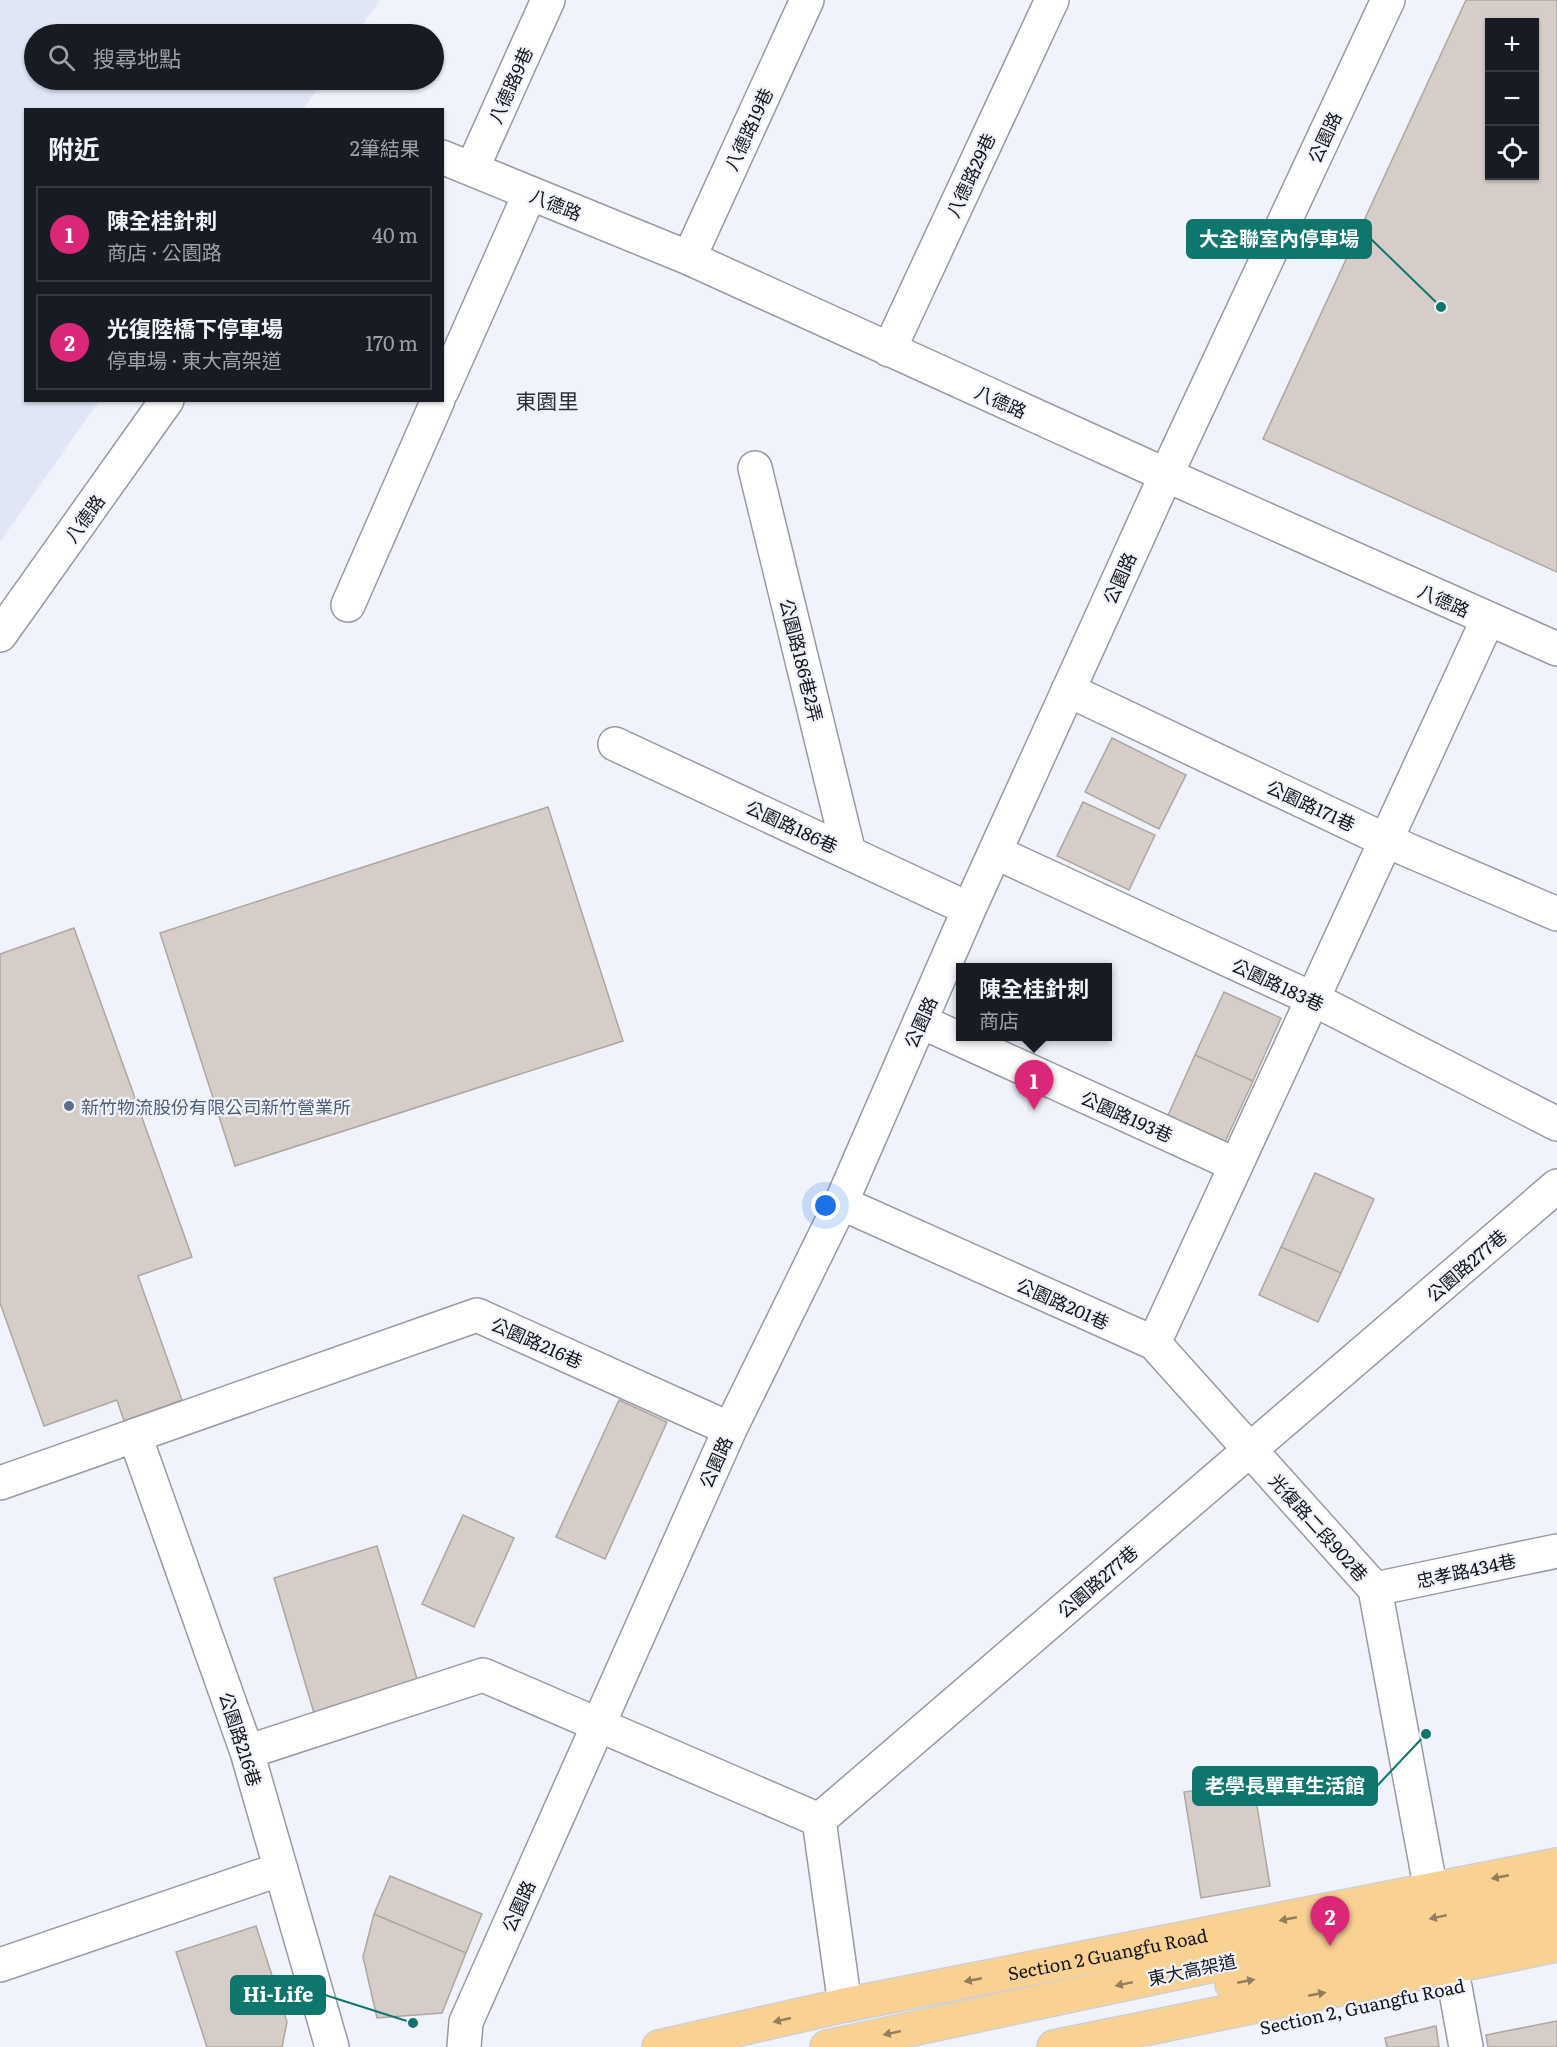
<!DOCTYPE html>
<html lang="zh-TW">
<meta charset="utf-8">
<style>
body{margin:0;font-family:Literata,"Noto Sans TC",serif;background:#242831;color:#f1f3f6}
.controls{position:absolute;right:18px;top:18px;display:grid;overflow:hidden;border-radius:0px;box-shadow:0 2px 4px #0004}
.controls button{width:54px;height:54px;display:grid;place-items:center;padding:0;border:0;border-bottom:2px solid #363941;background:#171b24;color:#f1f3f6;font:30px sans-serif}
.you{position:absolute;left:826px;top:1206px;width:21px;height:21px;margin:-15px;border:4px solid #fff;border-radius:50%;background:#1a73e8;box-shadow:0 0 0 9px #1a73e833}
.badge{display:grid;place-items:center;width:39px;height:39px;border-radius:50%;background:#db2777;color:#fff;font-size:20px;font-weight:700}
.pin{position:absolute;translate:-50% -50px;filter:drop-shadow(0 2px 3px #0008)}
.pin::after{content:'';position:absolute;top:32px;width:21px;height:18px;background:inherit;clip-path:polygon(0 0,100% 0,50% 100%)}
.popup{position:absolute;left:956px;top:963px;width:156px;height:78px;box-sizing:border-box;display:grid;place-content:center;border-radius:0px;background:#171b24;filter:drop-shadow(0 2px 4px #0005);font-size:20px;white-space:nowrap;color:#9ea1a6}
.popup b{font-size:22px;color:#f1f3f6}
.popup::after{content:'';position:absolute;left:50%;top:100%;margin-left:-12px;border:12px solid transparent;border-top-color:#171b24}
.list{margin:0;padding:0;list-style:none}
h2{display:flex;justify-content:space-between;align-items:center;height:78px;margin:0;padding:0 24px;font-size:26px}
h2 small{font-size:20px;font-weight:400;color:#9ea1a6}
.list li{display:grid;grid-template-columns:39px 1fr auto;gap:18px;align-items:center;box-sizing:border-box;height:96px;margin:0 12px 12px;padding:0 12px;border:2px solid #363941;border-radius:0px}
.list b{display:block;font-size:22px;white-space:nowrap}
.list p{margin:0;font-size:20px;white-space:nowrap;color:#9ea1a6}
.list em{font-size:20px;font-style:normal;color:#9ea1a6}
.icon{flex:none;width:33px;height:33px;fill:none;stroke:currentColor;stroke-width:2;stroke-linecap:round;stroke-linejoin:round}
.map{position:relative;flex:none;width:1557px;height:2047px;overflow:hidden}
.search{position:absolute;background:#171b24;box-shadow:0 2px 4px #0004;left:24px;top:24px;width:420px;height:66px;display:flex;align-items:center;gap:15px;box-sizing:border-box;padding:0 21px;border-radius:33px;color:#9ea1a6;font-size:22px}
.panel{position:absolute;background:#171b24;box-shadow:0 2px 4px #0004;left:24px;top:108px;width:420px;height:294px;border-radius:0px}
.map>svg:first-child{display:block}
</style>
<div class="map">
<svg width="1557" height="2047" viewBox="0 0 1557 2047">
<rect width="100%" height="100%" fill="#f0f3fb"/>
<path fill="#e0e6f5" d="M0,0H380L356,34H34V80H324L303,109L26,110V400L99,401L0,542Z"/>
<path fill="#d6cdc8" stroke="#aea6a0" stroke-width="1.5" fill-rule="evenodd" d="M1466,0H1557V572L1263,439ZM1490,22H1534V176H1490Z
M1112,738L1186,775L1159,829L1085,792Z
M1083,802L1155,835L1129,890L1057,856Z
M548,807L623,1041L235,1166L160,933Z
M74,928L192,1257L138,1276L182,1400L124,1421L117,1400L44,1426L0,1303V954Z
M1224,992L1281,1018L1253,1081L1195,1055Z
M1195,1055L1253,1081L1218,1157L1161,1131Z
M1315,1173L1374,1199L1341,1273L1281,1247Z
M1281,1247L1341,1273L1318,1322L1259,1295Z
M619,1400L667,1422L605,1559L556,1537Z
M463,1515L514,1538L474,1627L422,1604Z
M377,1546L418,1682L314,1713L274,1578Z
M1253,1781L1270,1886L1201,1898L1184,1792Z
M390,1876L482,1914L466,1953L374,1914Z
M374,1914L466,1953L442,2013L377,2018L363,1957Z
M256,1926L287,2022L282,2047H207L176,1952Z
M1557,2021V2047H1488L1486,2035Z
M1436,2026L1439,2047H1387L1385,2038Z"/>
<g fill="none" stroke-linecap="round" stroke-linejoin="round">
<g stroke="#989aa3" stroke-width="36">
<path id="minor" d="M442,157L689,258L1166,475L1557,649
M472,169L548,0
M689,258L807,0
M889,350L1052,0
M442,391L530,193
M755,468L849,853
M348,605L438,400
M0,635L167,400
M1068,690L1387,841L1557,914
M615,744L969,909
M995,852L1313,999L1557,1124
M920,1021L1236,1165
M841,1203L1154,1343L1375,1589L1431,1891
M1154,1343L1488,619
M135,1436L247,1752L332,2047
M0,1483L477,1315L730,1429
M1375,1589L1557,1551
M247,1752L483,1675L819,1820L1557,1186
M819,1820L845,2005
M0,1965L281,1869
M1455,1987L1466,2047
M464,2047L466,2022L730,1429L841,1203L969,909L1166,475L1388,0"/>
</g>
<g stroke="#d0d0d1" stroke-width="36">
<g id="major">
<path d="M1232,1984L1557,1918"/>
<path id="s1" d="M659,2047L845,2005L1557,1865"/>
<path d="M827,2047L1557,1892"/>
<path d="M1054,2047L1557,1945"/>
</g>
</g>
<use href="#minor" stroke="#fff" stroke-width="33"/>
<use href="#major" stroke="#f9d293" stroke-width="33"/>
</g>
<defs><path id="oneway-solid" d="M-6-.8H1V-3.2L6.5 0L1 3.2V.8H-6Z" transform="scale(1.5)"/></defs>
<g fill="#927d5c">
<use href="#oneway-solid" transform="translate(1500 1877) rotate(169)"/>
<use href="#oneway-solid" transform="translate(1438 1917) rotate(168)"/>
<use href="#oneway-solid" transform="translate(1288 1919) rotate(169)"/>
<use href="#oneway-solid" transform="translate(973 1980) rotate(169)"/>
<use href="#oneway-solid" transform="translate(1246 1981) rotate(-11)"/>
<use href="#oneway-solid" transform="translate(1124 1984) rotate(168)"/>
<use href="#oneway-solid" transform="translate(1317 1994) rotate(-11)"/>
<use href="#oneway-solid" transform="translate(782 2020) rotate(167)"/>
<use href="#oneway-solid" transform="translate(892 2033) rotate(168)"/>
</g>
<circle fill="#5c6f8a" stroke="#f0f3fb" stroke-width="2" cx="69" cy="1106" r="6"/>
<g text-anchor="middle" dominant-baseline="central" stroke-width="4.5" stroke-linejoin="round" paint-order="stroke">
<g font-size="18" fill="#151619" stroke="#f0f3fb">
<text transform="translate(510 85) rotate(-66)">八德路9巷</text>
<text transform="translate(748 129) rotate(-65)">八德路19巷</text>
<text transform="translate(1324 137) rotate(-65)">公園路</text>
<text transform="translate(970 175) rotate(-65)">八德路29巷</text>
<text transform="translate(556 204) rotate(22)">八德路</text>
<text transform="translate(1001 401) rotate(24)">八德路</text>
<text transform="translate(84 518) rotate(-54)">八德路</text>
<text transform="translate(1119 578) rotate(-66)">公園路</text>
<text transform="translate(1444 600) rotate(24)">八德路</text>
<text transform="translate(802 660) rotate(76)">公園路186巷2弄</text>
<text transform="translate(1311 805) rotate(25)">公園路171巷</text>
<text transform="translate(792 826) rotate(25)">公園路186巷</text>
<text transform="translate(1278 984) rotate(25)">公園路183巷</text>
<text transform="translate(920 1022) rotate(-66)">公園路</text>
<text transform="translate(1127 1116) rotate(24)">公園路193巷</text>
<text transform="translate(1466 1265) rotate(-41)">公園路277巷</text>
<text transform="translate(1063 1303) rotate(24)">公園路201巷</text>
<text transform="translate(537 1342) rotate(24)">公園路216巷</text>
<text transform="translate(715 1462) rotate(-66)">公園路</text>
<text transform="translate(1319 1527) rotate(48)">光復路二段902巷</text>
<text transform="translate(1466 1570) rotate(-12)">忠孝路434巷</text>
<text transform="translate(1097 1581) rotate(-41)">公園路277巷</text>
<text transform="translate(241 1739) rotate(72)">公園路216巷</text>
<text transform="translate(518 1906) rotate(-66)">公園路</text>
<text stroke="none"><textPath href="#s1" startOffset="458">Section 2 Guangfu Road</textPath></text>
<text transform="translate(1192 1969) rotate(-12)">東大高架道</text>
<text transform="translate(1362 2006) rotate(-12)">Section 2, Guangfu Road</text>
</g>
<g font-size="18" fill="#4e5e75" stroke="#f0f3fb" text-anchor="start">
<text x="81" y="1106">新竹物流股份有限公司新竹營業所</text>
</g>
<g font-size="21" fill="#2e3037" stroke="#f0f3fb">
<text x="547" y="399">東園里</text>
</g>
</g>
<path fill="none" stroke="#0f766e" stroke-width="2" d="M1441 307L1371 239M1426 1734L1377 1786M413 2023L325 1995"/>
<g fill="#0f766e" stroke="#f0f3fb" stroke-width="2">
<circle cx="1441" cy="307" r="6"/>
<circle cx="1426" cy="1734" r="6"/>
<circle cx="413" cy="2023" r="6"/>
</g>
<g fill="#0f766e" stroke="#0f766e" stroke-width="2">
<rect x="1187" y="220" width="184" height="38" rx="6"/>
<rect x="1193" y="1767" width="184" height="38" rx="6"/>
<rect x="231" y="1976" width="94" height="38" rx="6"/>
</g>
<g font-size="20" text-anchor="middle" font-weight="bold" fill="#fff">
<text x="1279" y="246">大全聯室內停車場</text>
<text x="1285" y="1793">老學長單車生活館</text>
<text x="278" y="2002">Hi-Life</text>
</g>
</svg>
<div class="controls">
<button>+</button>
<button>−</button>
<button><svg class="icon" aria-label="locate" viewBox="0 0 24 24"><circle cx="12" cy="12" r="6"/><path d="M12 2v4M12 18v4M2 12h4M18 12h4"/></svg></button>
</div>
<div class="you"></div>
<div class="pin badge" style="left:1034px;top:1110px">1</div>
<div class="popup"><b>陳全桂針刺</b>商店</div>
<div class="pin badge" style="left:1330px;top:1946px">2</div>
<div class="search"><svg class="icon" aria-label="search" viewBox="0 0 24 24"><circle cx="10" cy="10" r="6"/><path d="M15 15l6 6"/></svg>搜尋地點</div>
<section class="panel">
<h2>附近<small>2筆結果</small></h2>
<ul class="list">
<li><span class="badge">1</span><div><b>陳全桂針刺</b><p>商店 · 公園路</p></div><em>40 m</em></li>
<li><span class="badge">2</span><div><b>光復陸橋下停車場</b><p>停車場 · 東大高架道</p></div><em>170 m</em></li>
</ul>
</section>
</div>
